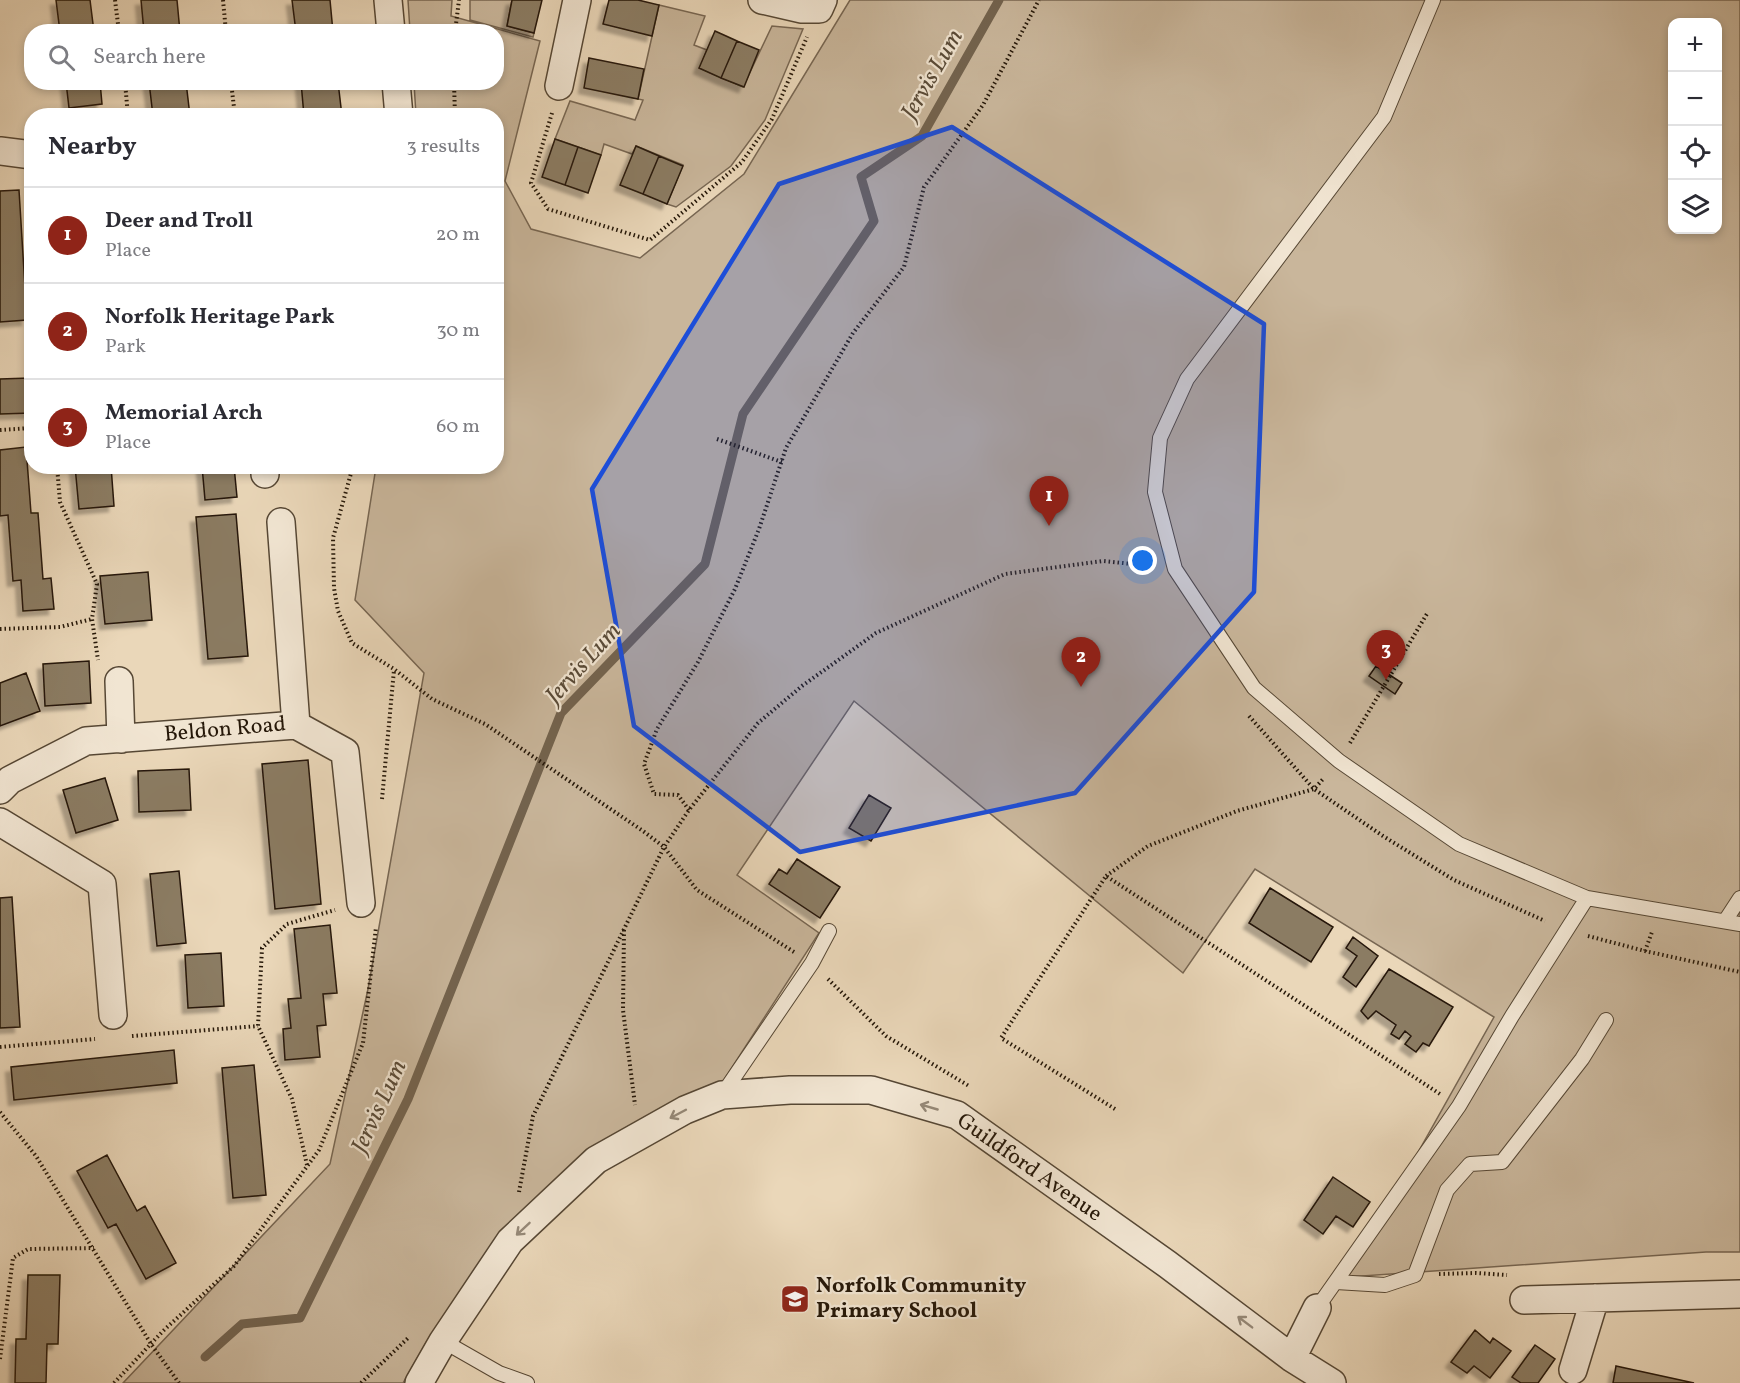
<!DOCTYPE html>
<meta charset="utf-8">
<style>
body{margin:0;font-family:Vollkorn,serif;background:#f2f2f3;color:#2b2b33}
.controls{position:absolute;right:18px;top:18px;display:grid;overflow:hidden;border-radius:12px;box-shadow:0 3px 9px #0003}
.controls button{width:54px;height:54px;display:grid;place-items:center;padding:0;border:0;border-bottom:2px solid #e1e1e2;background:#fff;color:#2b2b33;font:30px sans-serif}
.you{position:absolute;left:1143px;top:561px;width:21px;height:21px;margin:-15px;border:4px solid #fff;border-radius:50%;background:#1a73e8;box-shadow:0 0 0 9px #1a73e833}
.badge{display:grid;place-items:center;width:39px;height:39px;border-radius:50%;background:#8f2418;color:#fff;font-size:20px;font-weight:700}
.pin{position:absolute;translate:-50% -50px;filter:drop-shadow(0 2px 3px #0008)}
.pin::after{content:'';position:absolute;top:32px;width:21px;height:18px;background:inherit;clip-path:polygon(0 0,100% 0,50% 100%)}
.list{margin:0;padding:0;list-style:none}
h2{display:flex;justify-content:space-between;align-items:center;height:78px;margin:0;padding:0 24px;font-size:26px}
h2 small{font-size:20px;font-weight:400;color:#7c7c81}
.list li{display:grid;grid-template-columns:39px 1fr auto;gap:18px;align-items:center;box-sizing:border-box;height:96px;padding:0 24px;border-top:2px solid #e1e1e2}
.list b{display:block;font-size:22px;white-space:nowrap}
.list p{margin:0;font-size:20px;white-space:nowrap;color:#7c7c81}
.list em{font-size:20px;font-style:normal;color:#7c7c81}
.icon{flex:none;width:33px;height:33px;fill:none;stroke:currentColor;stroke-width:2;stroke-linecap:round;stroke-linejoin:round}
.map{position:relative;flex:none;width:1740px;height:1383px;overflow:hidden}
.search{position:absolute;background:#fff;box-shadow:0 3px 9px #0003;left:24px;top:24px;width:480px;height:66px;display:flex;align-items:center;gap:15px;box-sizing:border-box;padding:0 21px;border-radius:24px;color:#7c7c81;font-size:22px}
.panel{position:absolute;background:#fff;box-shadow:0 3px 9px #0003;left:24px;top:108px;width:480px;height:366px;border-radius:24px}
.map>svg:first-child{display:block}
</style>
<div class="map">
<svg width="1740" height="1383" viewBox="0 0 1740 1383">
<defs>
<filter id="shadow"><feDropShadow dx="-5.5" dy="5.5" stdDeviation="1.5" flood-color="#0004"/></filter>
</defs>
<rect width="100%" height="100%" fill="#ead7b9"/>
<filter id="stains"><feTurbulence type="fractalNoise" baseFrequency=".00333" numOctaves="4"/><feColorMatrix values="0 0 0 0 .2 0 0 0 0 .09 0 0 0 0 .02 0 0 0 .5 -.17"/></filter>
<radialGradient id="worn" r=".72"><stop offset=".6" stop-color="#630" stop-opacity="0"/><stop offset="1" stop-color="#630" stop-opacity=".3"/></radialGradient>
<path fill="#c9b69b" stroke="#776652" stroke-width="1.5" fill-rule="evenodd" d="M408,0H452L451,16L540,41L505,181L531,229L640,258L744,174L850,0H1740V1252H1706L1348,1277L1494,1017L1255,869L1183,973L854,701L737,875L819,933L720,1086L526,1220L427,1341L403,1383H123L330,1164L368,989L424,673L355,600L376,467L496,466V116L416,115L414,83L496,82V32L410,31ZM1672,22H1718V230H1672Z
M470,0H512L507,26L534,33L533,37L470,20Z
M659,5L705,16L694,45L707,50L700,68L743,87L772,26L803,29L765,120L731,166L676,207L667,204L683,165L636,146L632,154L604,144L601,155L555,139L570,101L635,120L643,100L638,99Z"/>
<g fill="none" stroke-linecap="round" stroke-linejoin="round">
<path stroke="#73634e" stroke-width="9" d="M205,1357L242,1324L300,1318L408,1099L561,713L705,564L743,414L874,221L861,177L922,136L999,0"/>
</g>
<path fill="#8b7b64" stroke="#251708" stroke-width="1.5" filter="url(#shadow)" d="M56,0H90L94,32H60Z
M141,0H177L180,32H144Z
M292,0H330L333,32H296Z
M512,0H542L534,33L507,26Z
M609,0H638L659,5L652,36L603,24Z
M715,31L737,41L721,78L699,68Z
M737,41L759,50L744,87L721,78Z
M589,58L644,69L638,99L584,88Z
M66,82H100L102,104L69,108Z
M149,82H186L190,116H153Z
M301,82H338L342,116H304Z
M555,139L578,147L565,185L542,177Z
M636,146L659,156L643,194L620,185Z
M578,147L601,155L588,193L565,185Z
M659,156L683,166L667,204L643,194Z
M19,190L27,320L0,322V191Z
M30,378L32,413L0,414V379Z
M26,447L31,513H38L43,579L51,578L54,609L23,611L21,580L13,581L8,515L0,516V450Z
M75,466H111L114,506L79,509Z
M202,466H234L237,497L205,500Z
M236,514L248,656L208,659L196,517Z
M148,572L152,620L105,624L100,576Z
M89,661L91,703L45,706L43,664Z
M1376,666L1402,683L1395,694L1369,676Z
M26,673L40,711L0,726V683Z
M308,760L321,904L275,909L262,764Z
M189,769L191,810L139,812L138,771Z
M105,778L118,820L76,833L63,790Z
M869,795L891,808L871,841L849,828Z
M797,859L840,887L820,918L769,884L779,869L787,874Z
M179,871L186,943L157,946L150,874Z
M1270,888L1333,927L1311,962L1249,923Z
M12,897L20,1027L0,1028V898Z
M330,925L337,993L323,994L326,1025L317,1026L320,1057L285,1060L283,1029L291,1028L288,999L301,998L294,929Z
M1353,937L1378,956L1356,987L1343,977L1357,956L1346,948Z
M221,953L224,1006L188,1008L185,955Z
M1389,969L1453,1007L1429,1046L1423,1043L1416,1052L1405,1044L1411,1036L1405,1031L1399,1039L1391,1034L1396,1025L1376,1011L1368,1019L1361,1011Z
M174,1050L177,1083L14,1100L11,1067Z
M254,1065L266,1195L233,1198L222,1068Z
M107,1155L137,1211L145,1206L176,1263L146,1279L116,1224L108,1228L77,1171Z
M1333,1177L1370,1202L1353,1227L1336,1216L1323,1234L1304,1220Z
M28,1275H60L58,1344H47L46,1383H15L16,1339H26Z
M1475,1330L1490,1343L1493,1338L1511,1351L1490,1378L1474,1366L1467,1373L1451,1362Z
M1535,1345L1555,1359L1538,1383H1521L1512,1377Z
M1616,1366L1694,1383H1613Z"/>
<g fill="none" stroke-linecap="round" stroke-linejoin="round">
<g stroke="#564734" stroke-width="16">
<path id="service" d="M1433,0L1384,117L1187,379L1160,438L1155,492L1175,569L1254,688L1339,761L1459,844L1587,898
M1725,921L1740,898
M722,1095L812,963L829,931
M1336,1282L1385,1285L1415,1275L1447,1190L1470,1164L1502,1162L1582,1059L1606,1020
M1317,1308L1459,1106L1512,1016L1587,898L1740,924
M443,1341L499,1373L527,1383"/>
</g>
<g stroke="#564734" stroke-width="30">
<path id="minor" d="M388,0L391,32
M762,0L802,9H819L823,0
M396,82L399,116
M559,86L577,0
M0,151L32,155
M265,466V474
M119,681L121,739
M296,725L345,752L361,903
M0,790L10,780L86,741L296,725L281,522
M0,822L102,884L113,1015
M1524,1300L1740,1294
M1292,1358L1317,1308
M1573,1370L1595,1298
M419,1383L443,1341L510,1241L596,1160L685,1110L722,1095L790,1090H871L957,1115L1167,1264L1292,1358L1332,1383"/>
</g>
<path stroke="#251708" stroke-width="4" stroke-dasharray="1.5 3" stroke-linecap="butt" d="M115,0L119,32
M223,0L226,32
M455,32L459,0
M125,82L128,116
M231,82L235,116
M454,82L455,116
M552,113L531,183L548,209L650,240L742,162L772,119L807,37
M0,430L32,428
M717,439L782,462
M57,466L60,502L97,584L92,619L98,660
M353,466L333,538L334,588L338,611L352,643L394,669L432,699L485,724L643,831L664,847L697,890L794,952
M0,629L60,627L92,619
M1249,716L1314,789L1383,836L1454,880L1545,921
M1350,743L1428,612
M382,799L394,670
M689,810L678,795L654,794L644,764L657,729L698,662L735,589L759,529L786,448L853,333L904,267L924,187L983,105L1039,0
M1106,876L1148,846L1237,811L1314,789L1324,778
M624,930L623,1010L635,1105
M1588,936L1645,951L1740,972
M1645,951L1652,932
M828,979L886,1036L969,1086
M132,1036L258,1026
M0,1047L95,1039
M1115,1109L1001,1038L1106,876L1440,1094
M0,1112L36,1156L151,1344L179,1383
M307,1165L292,1099L258,1026L262,948L287,924L335,910
M519,1192L533,1116L664,847L689,810L758,723L802,686L876,633L1005,574L1103,561L1152,566
M1439,1274L1476,1273L1507,1275
M0,1359L13,1258L28,1249L94,1248
M114,1383L163,1331L234,1266L319,1150L363,1043L376,927
M361,1383L408,1338"/>
<use href="#service" stroke="#f1e5d2" stroke-width="14"/>
<use href="#minor" stroke="#f1e5d2" stroke-width="27"/>
</g>
<defs><path id="oneway-shaft" d="M-6 0H5M1.5-3L5.5 0L1.5 3" fill="none" stroke-width="1.6" stroke-linecap="round" stroke-linejoin="round" transform="scale(1.5)"/></defs>
<g stroke="#958877">
<use href="#oneway-shaft" transform="translate(929 1107) rotate(-164)"/>
<use href="#oneway-shaft" transform="translate(678 1114) rotate(152)"/>
<use href="#oneway-shaft" transform="translate(523 1229) rotate(137)"/>
<use href="#oneway-shaft" transform="translate(1245 1322) rotate(-143)"/>
</g>
<path fill="#1d4ed8" fill-opacity="0.2" stroke="#1d4ed8" stroke-width="4.5" stroke-linejoin="round" d="M952,127L1264,324L1254,592L1075,793L800,852L634,726L592,489L779,184Z"/>
<defs>
<g id="school-square" transform="scale(1.5)"><rect x="-9" y="-9" width="18" height="18" rx="4" fill="#8f2418" stroke="#f1e5d2"/><path d="M0-5L7-2L0 1L-7-2ZM-4 1L0 2.5L4 1V4Q0 6-4 4Z" fill="#fff"/></g>
</defs>
<g fill-rule="evenodd">
<use href="#school-square" x="795" y="1299"/>
</g>
<g text-anchor="middle" dominant-baseline="central" stroke-width="4.5" stroke-linejoin="round" paint-order="stroke">
<g font-size="22" fill="#251708" stroke="#f1e5d2">
<text transform="translate(225 730) rotate(-5)">Beldon Road</text>
<text transform="translate(1029 1168) rotate(35)">Guildford Avenue</text>
</g>
<g font-size="22" font-weight="bold" fill="#251708" stroke="#f1e5d2" text-anchor="start">
<text x="816" y="1286">Norfolk Community<tspan x="816" dy="25">Primary School</tspan></text>
</g>
<g font-size="24" font-style="italic" fill="#594a37" stroke="#f1e5d2">
<text transform="translate(933 75) rotate(-60)">Jervis Lum</text>
<text transform="translate(584 664) rotate(-48)">Jervis Lum</text>
<text transform="translate(380 1107) rotate(-65)">Jervis Lum</text>
</g>
</g>
<rect width="100%" height="100%" filter="url(#stains)"/>
<rect width="100%" height="100%" fill="url(#worn)"/>
</svg>
<div class="controls">
<button>+</button>
<button>−</button>
<button><svg class="icon" aria-label="locate" viewBox="0 0 24 24"><circle cx="12" cy="12" r="6"/><path d="M12 2v4M12 18v4M2 12h4M18 12h4"/></svg></button>
<button><svg class="icon" aria-label="layers" viewBox="0 0 24 24"><path d="M12 4l9 5-9 5-9-5zM3 14l9 5 9-5"/></svg></button>
</div>
<div class="you"></div>
<div class="pin badge" style="left:1049px;top:526px">1</div>
<div class="pin badge" style="left:1081px;top:687px">2</div>
<div class="pin badge" style="left:1386px;top:680px">3</div>
<div class="search"><svg class="icon" aria-label="search" viewBox="0 0 24 24"><circle cx="10" cy="10" r="6"/><path d="M15 15l6 6"/></svg>Search here</div>
<section class="panel">
<h2>Nearby<small>3 results</small></h2>
<ul class="list">
<li><span class="badge">1</span><div><b>Deer and Troll</b><p>Place</p></div><em>20 m</em></li>
<li><span class="badge">2</span><div><b>Norfolk Heritage Park</b><p>Park</p></div><em>30 m</em></li>
<li><span class="badge">3</span><div><b>Memorial Arch</b><p>Place</p></div><em>60 m</em></li>
</ul>
</section>
</div>
